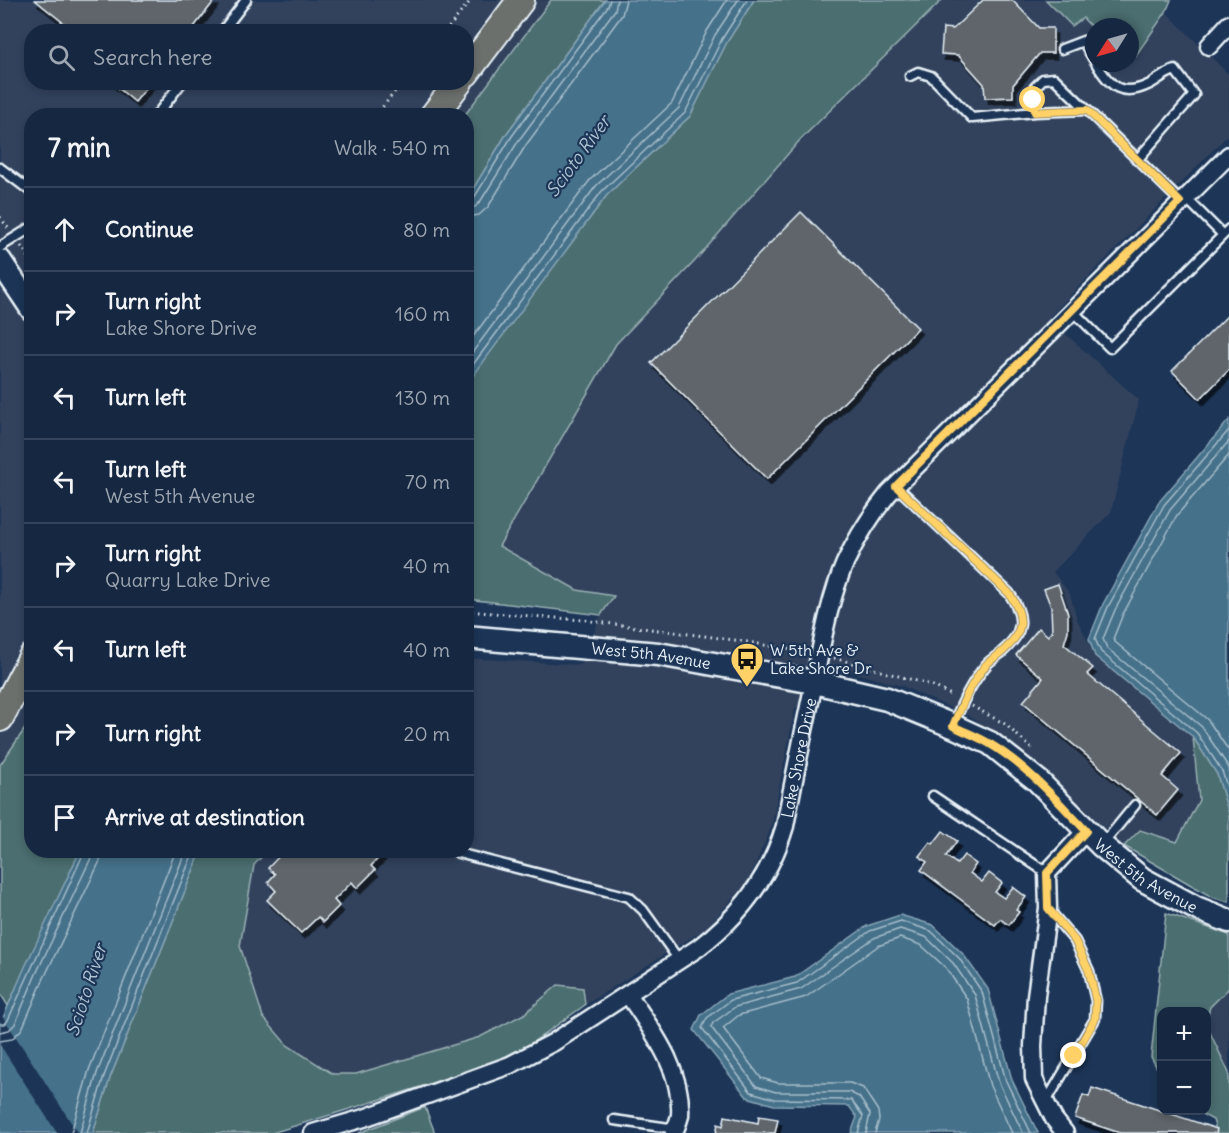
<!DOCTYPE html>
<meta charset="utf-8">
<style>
body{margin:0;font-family:Delius,sans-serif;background:#23344c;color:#f1f3f6}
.controls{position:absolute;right:18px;bottom:18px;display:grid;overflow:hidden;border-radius:12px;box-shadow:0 3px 9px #0003}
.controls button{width:54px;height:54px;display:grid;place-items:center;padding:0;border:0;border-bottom:2px solid #35445a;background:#162841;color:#f1f3f6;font:30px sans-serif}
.compass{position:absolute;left:1085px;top:18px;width:54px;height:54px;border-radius:50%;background:#162841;box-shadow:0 3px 9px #0003;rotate:233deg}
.stop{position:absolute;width:18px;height:18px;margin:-14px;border:4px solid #ffd166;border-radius:50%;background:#fff}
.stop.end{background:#ffd166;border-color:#fff;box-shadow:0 2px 6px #0008}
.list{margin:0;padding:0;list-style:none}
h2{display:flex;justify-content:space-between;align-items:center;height:78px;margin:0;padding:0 24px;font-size:26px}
h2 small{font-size:20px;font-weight:400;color:#9ea6b1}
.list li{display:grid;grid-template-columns:39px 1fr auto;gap:18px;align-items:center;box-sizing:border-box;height:84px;padding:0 24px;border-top:2px solid #35445a}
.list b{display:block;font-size:22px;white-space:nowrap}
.list p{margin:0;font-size:20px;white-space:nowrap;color:#9ea6b1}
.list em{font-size:20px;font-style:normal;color:#9ea6b1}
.icon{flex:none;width:33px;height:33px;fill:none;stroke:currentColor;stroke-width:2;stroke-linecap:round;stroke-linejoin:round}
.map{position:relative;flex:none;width:1229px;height:1133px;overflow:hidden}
.search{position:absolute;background:#162841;box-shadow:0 3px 9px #0003;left:24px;top:24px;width:450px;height:66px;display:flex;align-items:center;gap:15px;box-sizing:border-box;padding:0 21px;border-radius:24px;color:#9ea6b1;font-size:22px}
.panel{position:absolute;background:#162841;box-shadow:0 3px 9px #0003;left:24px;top:108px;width:450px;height:750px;border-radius:24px}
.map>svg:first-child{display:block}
</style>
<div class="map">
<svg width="1229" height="1133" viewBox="0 0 1229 1133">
<defs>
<filter id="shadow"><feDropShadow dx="3.5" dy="6" stdDeviation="0" flood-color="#0009"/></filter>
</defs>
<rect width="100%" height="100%" fill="#1d3557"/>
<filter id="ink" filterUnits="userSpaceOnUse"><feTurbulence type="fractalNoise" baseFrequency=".0167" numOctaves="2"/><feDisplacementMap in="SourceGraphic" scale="12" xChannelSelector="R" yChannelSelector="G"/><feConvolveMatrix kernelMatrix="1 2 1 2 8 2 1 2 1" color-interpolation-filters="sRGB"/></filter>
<g filter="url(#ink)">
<path fill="#30435d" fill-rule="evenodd" d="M0,0H551L464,115L32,116V720L0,765ZM32,32H466V82H32Z
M942,0H1046L1072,26L1083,18L1094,30V63H1130V56L1136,55L1166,12L1229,75V134L1048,318L1139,400L1111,512L1053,572L1070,594L1077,619L1095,656L1193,737L1199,800L1177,842L1140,830L1124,846L1016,747L973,718L902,686L838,668L795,709L771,828L748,882L706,928L585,1005L583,988L558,985L524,1014L480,1037L356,1074H333L287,1045L263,1017L240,946L254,865L267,851L466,850L467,658L581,665L601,615L613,597L577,590L499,547L616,344L695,261L800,140Z
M1229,988V1073L1207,1026V1018L1210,1007Z"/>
<path fill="#4b6e70" stroke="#9ab0b4" stroke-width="1.5" d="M551,0H605L507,133L467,199L466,116H464Z
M754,0H942L800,140L695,261L616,344L499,546L577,590L614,596L601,615L467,599L466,384L607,195L690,116L727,42Z
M1046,0H1171L1166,12L1136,55L1130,56V27H1094V30L1083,18L1072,26Z
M31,720L32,850L80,851L8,1006L0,993V765Z
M1193,737L1217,774L1229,814V902L1212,897L1124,846L1140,830L1177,842L1199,800Z
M201,851H267L254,865L240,946L263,1017L287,1045L333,1074H356L480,1037L524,1014L558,985L583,988L585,1005L529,1045L505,1058L414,1089L272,1133H93L110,1078Z
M1166,913L1229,935V988L1210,1007L1207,1018L1206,1012H1162L1161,1075L1151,1057Z
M1207,1026L1229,1073V1133H1217L1213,1120L1196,1111L1206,1110Z
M425,1107L435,1133H359Z"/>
<path fill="#45718a" stroke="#86a4b6" stroke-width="1.5" d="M605,0H754L727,42L690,116L607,195L467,384V199L507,133Z
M1229,420V814L1217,774L1193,737L1095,656L1089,639L1103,604L1159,502Z
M80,851H201L110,1078L93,1133H0V1025L24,969Z
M900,915L933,925L963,954L988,989L1012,1080L1038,1133H851L857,1117L849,1106L774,1105L747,1097L694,1030L701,1015L728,994L795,977L867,926Z"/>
<path fill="#1d3557" d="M1,1014L78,1133H57L0,1045Z"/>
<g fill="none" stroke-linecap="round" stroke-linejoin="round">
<path stroke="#a7becc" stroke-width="1.5" d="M466,201L474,198L512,136L608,6L610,0
M466,208L475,207L480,202L519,140L615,10L617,0
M466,217L479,215L488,207L526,145L622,15L626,0
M466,346L590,180L672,103L707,31L727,0
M466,361L596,186L679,108L715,35L738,0
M466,374L602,191L685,113L722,39L747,0
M1229,430L1164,505L1108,607L1095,639L1101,652L1197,733L1222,771L1229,793
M1229,441L1170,510L1115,610L1103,639L1107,648L1202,727L1229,768
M1229,455L1177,515L1123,614L1113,639L1115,642L1208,720L1229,751
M0,1024H5L8,1020L85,850
M0,1032L9,1030L15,1024L36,974L91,858L93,850
M0,1041L12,1039L22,1029L44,978L100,861L102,850
M71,1133L89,1070L176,850
M80,1133L97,1073L186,850
M87,1133L104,1076L194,850
M858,1133L863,1116L851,1100L775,1099L751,1092L702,1028L707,1018L731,1000L797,983L870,931L901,921L931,931L959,958L982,992L1006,1081L1031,1133
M866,1133L870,1114L859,1097L849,1092H776L756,1086L711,1027L713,1023L735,1007L801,989L874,938L900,929L926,937L953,963L975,995L999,1083L1023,1133
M875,1133L879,1120L878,1111L863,1088L850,1083H778L761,1078L723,1028L739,1015L806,997L878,946L900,938L921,945L946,968L967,999L990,1086L1012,1133"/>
</g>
<path fill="#5e656a" stroke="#e8f1f8" stroke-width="1.5" filter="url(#shadow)" d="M35,0H215L190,32H75Z
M983,0H1012L1039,28H1053V53H1040L1013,85V97L985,98L984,84L958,55L941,54L943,28L953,29Z
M111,82H151L135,102Z
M801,212L918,328L767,479L651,363Z
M1229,314V370L1200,399L1172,371Z
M1058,584L1068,614V631L1064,644L1093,668L1087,674L1181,753L1162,776L1178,790L1157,815L1023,702L1043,678L1016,655L1039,628L1048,636L1052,631L1051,607L1044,589Z
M943,831L957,841L946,856L957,864L964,855L976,864L970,873L982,882L989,873L1002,883L995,892L1004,898L1013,887L1026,897L1016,910L1019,912L1009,925L1000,919L995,925L921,870L927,862L919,856L930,842L933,844Z
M285,850H386L371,866L375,870L357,888L352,882L334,900L339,906L323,922L318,917L301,933L267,900L276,891L268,882L275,874L268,868Z
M1092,1088L1217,1129L1216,1133H1120L1075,1118L1083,1095L1089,1097Z
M725,1116L758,1123L759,1116L778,1119L775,1133H716L718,1124L723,1126Z"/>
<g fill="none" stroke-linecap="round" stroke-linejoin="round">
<g stroke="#e8f1f8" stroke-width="13">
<path id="service" d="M222,32L246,0
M1062,49L1083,41L1094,60
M1096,63C1110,87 1122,98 1150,84C1159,79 1165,73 1175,70L1194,95L1137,160
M910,76L918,72L931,76L972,118L1035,112L1087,110L1181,202
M1035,112L1034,88L1043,79L1054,78L1087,110
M156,116L182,82
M0,168L32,192
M1185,197L1223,235
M0,247L32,227
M1072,310L1110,348L1229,229
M896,486L1009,593C1026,618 1024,633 1001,653C996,657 991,660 987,664C971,683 962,703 953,725
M933,796L1047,873
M1103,844L1135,805
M458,853L629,897L643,910L679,960
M1046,1102L1095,1019L1096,1001L1089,971L1075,941L1048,909
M614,1120L676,1129"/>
</g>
<g stroke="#e8f1f8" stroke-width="21">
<g id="minor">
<path d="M1209,46L1229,24"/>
<path d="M628,994C651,1029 683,1070 680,1115C679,1121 676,1127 674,1133"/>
<path id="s1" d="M313,1133L364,1118L510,1065L554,1042L698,948C740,916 770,877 785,826C794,778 804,730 814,683C822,643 829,600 845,563C857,537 871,515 889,493L1229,155"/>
<path d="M1065,1133L1054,1119L1034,1079L1033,1046L1036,996L1048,908L1047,873L1086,831"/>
</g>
</g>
<g stroke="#e8f1f8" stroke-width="27">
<g id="secondary">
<path d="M0,261L32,309"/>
<path id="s2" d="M466,637L658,654L814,682L887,699L953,726L990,743L1038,781L1101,845L1142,879L1196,908L1229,921"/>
</g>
</g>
<g stroke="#e8f1f8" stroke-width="30">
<path id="primary" d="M466,73L521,0
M433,116L459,82
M0,718L32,657"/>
</g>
<path stroke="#e8f1f8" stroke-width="3" stroke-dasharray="1.5 4.5" stroke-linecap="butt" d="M445,32L471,0
M375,116L403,82
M0,217L8,228
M21,246L32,262
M466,611L583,620L742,641L804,652
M834,658L931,685L953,696
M972,706L1005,724L1032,749"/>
<use href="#service" stroke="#1d3557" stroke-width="8"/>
<use href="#minor" stroke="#1d3557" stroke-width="16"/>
<use href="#secondary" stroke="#1d3557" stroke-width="22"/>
<use href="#primary" stroke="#6c706d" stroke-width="26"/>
</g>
</g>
<g fill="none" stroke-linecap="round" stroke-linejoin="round" filter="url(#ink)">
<path stroke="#ffd166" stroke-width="8" d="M1033,100L1035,112L1087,110L1180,202L896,486L1009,593C1026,618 1024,633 1001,653C996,657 990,660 986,665C971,683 962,704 953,726C965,732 979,737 990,744C1027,766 1057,800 1086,831L1047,873L1048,908L1075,941L1089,971L1096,1001L1095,1019L1074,1056"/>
</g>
<defs>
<g id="bus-pin" transform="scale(1.725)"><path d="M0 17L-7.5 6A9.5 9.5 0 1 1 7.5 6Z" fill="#ffd166" stroke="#1d3557"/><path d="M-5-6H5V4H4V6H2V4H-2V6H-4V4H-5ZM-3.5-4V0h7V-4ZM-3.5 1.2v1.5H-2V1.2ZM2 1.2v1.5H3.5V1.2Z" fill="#111"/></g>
</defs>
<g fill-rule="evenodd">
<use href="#bus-pin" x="747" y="659"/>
</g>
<g text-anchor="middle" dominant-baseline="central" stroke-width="4.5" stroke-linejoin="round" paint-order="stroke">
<g font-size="16" fill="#e8f1f8" stroke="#1d3557" text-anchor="start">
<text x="770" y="650">W 5th Ave &amp;<tspan x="770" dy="18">Lake Shore Dr</tspan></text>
</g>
<g font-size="16" fill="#e8f1f8" stroke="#1d3557">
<text stroke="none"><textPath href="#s2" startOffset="186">West 5th Avenue</textPath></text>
<text stroke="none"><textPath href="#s1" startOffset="652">Lake Shore Drive</textPath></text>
<text stroke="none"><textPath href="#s2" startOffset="744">West 5th Avenue</textPath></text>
</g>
<g font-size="18" font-style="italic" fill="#afc4d2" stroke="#1d3557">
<text transform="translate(578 156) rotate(-54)">Scioto River</text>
<text transform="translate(86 990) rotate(-72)">Scioto River</text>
</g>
</g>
</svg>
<div class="controls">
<button>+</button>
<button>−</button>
</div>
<svg class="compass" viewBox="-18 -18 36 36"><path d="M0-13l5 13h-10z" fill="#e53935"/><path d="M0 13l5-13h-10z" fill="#9ea6b1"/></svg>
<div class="stop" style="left:1033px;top:100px"></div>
<div class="stop end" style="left:1074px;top:1056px"></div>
<div class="search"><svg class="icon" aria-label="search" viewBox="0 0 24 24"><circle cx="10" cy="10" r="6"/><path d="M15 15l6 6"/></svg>Search here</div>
<section class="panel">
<h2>7 min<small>Walk · 540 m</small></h2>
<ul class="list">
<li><svg class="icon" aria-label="ahead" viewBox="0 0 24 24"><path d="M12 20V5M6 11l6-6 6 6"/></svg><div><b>Continue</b></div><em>80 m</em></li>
<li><svg class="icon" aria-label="right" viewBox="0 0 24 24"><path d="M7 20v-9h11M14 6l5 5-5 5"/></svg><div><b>Turn right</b><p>Lake Shore Drive</p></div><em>160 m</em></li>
<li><svg class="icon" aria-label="left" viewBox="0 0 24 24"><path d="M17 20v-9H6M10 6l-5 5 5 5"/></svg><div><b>Turn left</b></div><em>130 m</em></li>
<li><svg class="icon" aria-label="left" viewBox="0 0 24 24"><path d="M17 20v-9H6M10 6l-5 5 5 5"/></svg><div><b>Turn left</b><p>West 5th Avenue</p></div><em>70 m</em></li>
<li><svg class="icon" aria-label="right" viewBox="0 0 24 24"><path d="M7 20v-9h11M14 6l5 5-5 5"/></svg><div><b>Turn right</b><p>Quarry Lake Drive</p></div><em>40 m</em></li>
<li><svg class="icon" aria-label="left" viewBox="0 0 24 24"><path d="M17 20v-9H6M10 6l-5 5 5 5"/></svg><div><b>Turn left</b></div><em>40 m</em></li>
<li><svg class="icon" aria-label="right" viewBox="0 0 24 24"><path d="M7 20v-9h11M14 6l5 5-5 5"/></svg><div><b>Turn right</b></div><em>20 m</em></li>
<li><svg class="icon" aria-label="arrive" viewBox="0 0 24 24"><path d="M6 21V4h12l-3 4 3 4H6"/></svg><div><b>Arrive at destination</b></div></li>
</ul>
</section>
</div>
